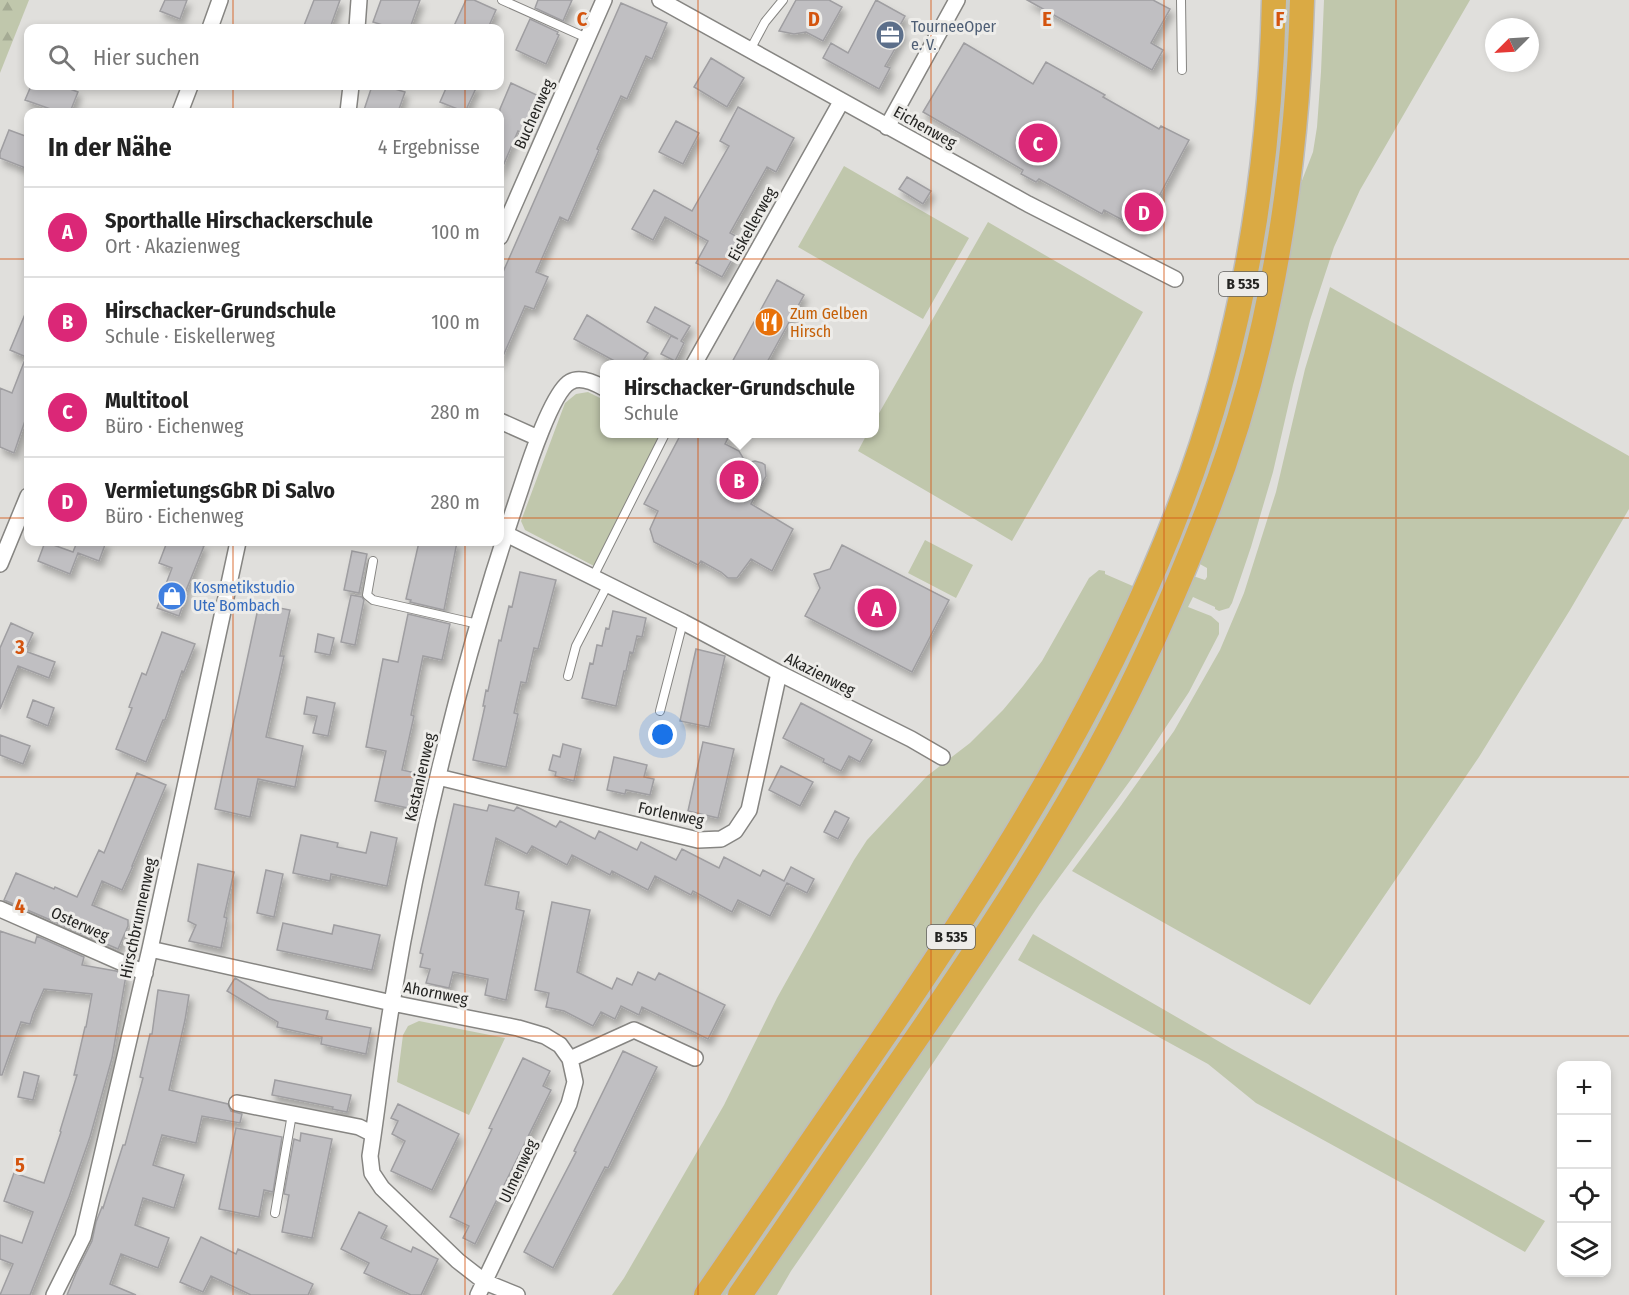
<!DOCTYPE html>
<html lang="de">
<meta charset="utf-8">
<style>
body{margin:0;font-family:"Fira Sans Condensed",sans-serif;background:#f6f6f6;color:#222}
.controls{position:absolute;right:18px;bottom:18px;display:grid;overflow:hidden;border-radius:12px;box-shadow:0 3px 9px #0003}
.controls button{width:54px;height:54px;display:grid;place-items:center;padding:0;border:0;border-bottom:2px solid #e0e0e0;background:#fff;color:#222;font:30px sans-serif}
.compass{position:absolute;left:1485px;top:18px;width:54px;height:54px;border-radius:50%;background:#fff;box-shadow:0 3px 9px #0003;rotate:246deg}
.you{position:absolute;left:663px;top:735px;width:21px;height:21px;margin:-15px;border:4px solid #fff;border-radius:50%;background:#1a73e8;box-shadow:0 0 0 9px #1a73e833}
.badge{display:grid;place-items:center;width:39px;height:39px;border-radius:50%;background:#db2777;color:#fff;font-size:20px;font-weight:700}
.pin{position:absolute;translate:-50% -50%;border:3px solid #fff;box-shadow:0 2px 6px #0006}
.popup{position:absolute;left:600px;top:360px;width:279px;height:78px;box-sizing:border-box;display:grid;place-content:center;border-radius:12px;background:#fff;filter:drop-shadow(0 2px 4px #0005);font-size:20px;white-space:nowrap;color:#767676}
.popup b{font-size:22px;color:#222}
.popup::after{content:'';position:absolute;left:50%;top:100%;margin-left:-12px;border:12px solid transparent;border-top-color:#fff}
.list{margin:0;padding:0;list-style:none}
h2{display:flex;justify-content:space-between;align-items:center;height:78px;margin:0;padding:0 24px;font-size:26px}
h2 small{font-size:20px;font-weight:400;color:#767676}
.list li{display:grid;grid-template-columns:39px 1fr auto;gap:18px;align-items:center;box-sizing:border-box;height:90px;padding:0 24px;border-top:2px solid #e0e0e0}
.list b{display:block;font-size:22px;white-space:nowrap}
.list p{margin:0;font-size:20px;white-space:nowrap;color:#767676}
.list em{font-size:20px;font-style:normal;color:#767676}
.icon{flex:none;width:33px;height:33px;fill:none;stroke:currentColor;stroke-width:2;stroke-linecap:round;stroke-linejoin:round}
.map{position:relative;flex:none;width:1629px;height:1295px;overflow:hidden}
.search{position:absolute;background:#fff;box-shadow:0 3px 9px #0003;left:24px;top:24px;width:480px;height:66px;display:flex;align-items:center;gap:15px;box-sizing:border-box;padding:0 21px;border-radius:12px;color:#767676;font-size:22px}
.panel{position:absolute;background:#fff;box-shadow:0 3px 9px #0003;left:24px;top:108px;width:480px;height:438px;border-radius:12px}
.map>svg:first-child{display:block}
</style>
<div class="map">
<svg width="1629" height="1295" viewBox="0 0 1629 1295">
<defs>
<pattern id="forest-firs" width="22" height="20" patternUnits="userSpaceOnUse" patternTransform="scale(1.5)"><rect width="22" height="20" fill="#c0c7ac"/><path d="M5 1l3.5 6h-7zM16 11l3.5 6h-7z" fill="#a5ab94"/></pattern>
<filter id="shadow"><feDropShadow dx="3.5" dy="6" stdDeviation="3" flood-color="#0004"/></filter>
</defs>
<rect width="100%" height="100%" fill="#e0dfdc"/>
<path fill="#c0c7ac" d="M1284,0H1289V51L1283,129L1276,184L1265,254L1250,331L1227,419L1178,558L1106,710L1021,859L966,944L851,1116L726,1295H720L913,1016L980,913L1094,722L1118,675L1164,575L1207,464Z
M1324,0H1470L1360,190L1334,247L1310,320L1293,385L1273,472L1251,547L1232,603L1229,608L1219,611L1215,609V607L1193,597L1188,607L1211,616L1219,623V634L1189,692L1135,774L1039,905L874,1151L791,1271L777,1295H753L943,1017L1193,576L1205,580L1207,577V568L1198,563L1292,220L1301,183L1313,152L1317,127L1321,72Z
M844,166L969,238L923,319L798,247Z
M988,222L1143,312L1012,541L858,451L867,434H874V422Z
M1330,287L1629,456V509L1570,610L1479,757L1310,1005L1072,871L1120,807L1174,731L1220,650L1244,593L1276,492L1305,369Z
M588,392L604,400V434H662L594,566L525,530L521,521L565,403L576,394Z
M925,540L973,565L956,598L908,573Z
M1099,570L1105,571V574L1135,587L1104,654L1053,751L965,896L783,1166L693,1295H612L624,1278L724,1105L777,998L854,860L867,840L927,776L970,743L1003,710L1023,686L1042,661L1089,578Z
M1033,934L1232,1049L1545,1221L1525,1252L1429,1198L1256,1103L1208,1064L1018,960Z
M419,1021L505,1038L469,1115L397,1082L403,1035L408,1026Z"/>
<path fill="url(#forest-firs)" d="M0,0H29L0,73Z"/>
<path fill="#c0bfc2" stroke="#9f9ea1" stroke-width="1.5" filter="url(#shadow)" d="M165,0H187L180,19L160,11Z
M314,0H340L330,28H303Z
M381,0H420L410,28H392L373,22Z
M466,0H474L496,10L488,28H453Z
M538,0H572L563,21L535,8Z
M796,0H829L842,7L823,41L806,32L794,34L779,31Z
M876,0L905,16L898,29L904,33L885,66L890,68L879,89L823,58L831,43L848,53Z
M1027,0H1153L1170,9L1151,43L1163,50L1152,70Z
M621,3L667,23L652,59L646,56L627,99L621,96L597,149L599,150L568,221L560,217L536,272L548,277L534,309L525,306L500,363V279Z
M530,19L558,32L557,34L559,35L546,64L516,50Z
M964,43L1033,84L1046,62L1105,95L1103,97L1159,129L1161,126L1189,140L1141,230L1104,210L1102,214L1039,179L1036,182L1021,174L1023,170L923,112Z
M711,58L744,78L727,107L694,87Z
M511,83L541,97L525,134L518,131L500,173V109Z
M31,86H62L78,92L70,112H59L25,100Z
M372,86H385L405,92L398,112H372L364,110Z
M447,86H477L465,112L440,102Z
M738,107L794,138L776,172L767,167L730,233L743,240L722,277L696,263L708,241L665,217L653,240L632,229L654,190L692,211L729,146L720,141Z
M676,121L699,133L683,164L659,152Z
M9,130L28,137V169L0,158V153Z
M907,177L931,191L923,204L899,189Z
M777,280L804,295L766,364H731Z
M28,307V412L14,453L0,447V388L12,393L26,357L10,350Z
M655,307L690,326L681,341L684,343L675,361L661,354L671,336L678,339L647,322Z
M587,315L648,353L641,364H620L574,339Z
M681,434H719L728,438L725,444L739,451L746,463L755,461L762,463L765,465L766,476L751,504L793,529L772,571L751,559L737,578H728L721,572L701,561L698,565L654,542L650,529L658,511L644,504Z
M45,542L73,552L77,542H106L99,561L78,553L70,574L38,561Z
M167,542H193L204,546L185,593L187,594L179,616L157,608L172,568L159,563Z
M419,542H457L444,610L410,602L411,600L406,599Z
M842,545L949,600L912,672L805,616L820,588L814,574L830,569Z
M352,551L367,554L359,593L344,590Z
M520,572L556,580L538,649L534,648L526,683L521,682L514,713L518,714L506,767L473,760L485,706H483L486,690L488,691L499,640L501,641L509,606L512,607Z
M351,595L362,597L364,600L355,645L341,642Z
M259,604L290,610L280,656H284L266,737L303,746L295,787L258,779L250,817L215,809Z
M613,611L646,618L642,637L637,636L633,653L630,652L626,671H624L616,706L582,698L590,663L593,664L597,645L602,646L606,628L609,629Z
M408,614L450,624L442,660L423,656L411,715L414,716L402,770L416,773L408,808L375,801L386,751L366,747L383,659L398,662Z
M11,623L33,633L25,651L55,662L49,678L18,666L0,709V648Z
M162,632L195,644L184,672L182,671L165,720H163L146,762L116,749L132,708L129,707L142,673L146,675Z
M318,634L334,638L330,655L315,652Z
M696,649L725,656L709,727L680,721Z
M307,697L335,703L328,736L313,733L317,716L304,714Z
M33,700L54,708L48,726L27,717Z
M801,703L872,740L860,762L849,756L841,771L823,762L824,759L783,738Z
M0,735L30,746L23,764L0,755Z
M703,742L734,749L718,818L688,811Z
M563,744L581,749L574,781L555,776L556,772L549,770L553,755L560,757Z
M614,757L647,765L644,777L654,779L650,795L626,790L625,794L607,790Z
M781,766L813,782L800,806L769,790Z
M137,773L166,785L132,866H133L122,890L102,881L92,905L128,920V926L118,949L4,900L16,873L54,889L55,887L77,897L99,850L104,853Z
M454,804L487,811L489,805L514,811L517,807L556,827L560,821L595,839L599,831L637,850L641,842L676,860L682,849L719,868L724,857L760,876L763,870L784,881L791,867L814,879L807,893L787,883L770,916L738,900L732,912L693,891L691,895L655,876L648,890L612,871L610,875L572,855L567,865L532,846L527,854L496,838L485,885L519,892L516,909L524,911L506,1000L485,995L488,979L453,972L449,988L426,983L430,969L420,967L423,954L420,953Z
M835,811L849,818L838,839L824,832Z
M371,832L397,838L387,886L331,874L330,881L293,873L301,835L338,843L337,847L366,853Z
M198,864L234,872L224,917L227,918L221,948L189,941L196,925L188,921Z
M266,870L283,874L274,917L257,913Z
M552,902L590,910L577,972L612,989L617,978L632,985L638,972L655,980L659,973L725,1005L708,1039L642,1007L639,1015L621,1006L615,1019L601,1012L593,1026L564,1011L546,1007L549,993L535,990Z
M283,923L332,934L334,925L380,935L372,970L277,950Z
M0,931L35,943L37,936L84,957L82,965L116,971L126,975L112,1058L90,1137L69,1197L30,1295H0L13,1264L0,1259V1235L22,1243L33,1212L4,1201L14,1173L44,1183L61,1132L60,1131L77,1075H74L85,1027H86L92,994L44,989L33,1014L30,1024L21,1022L2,1075H0Z
M235,978L269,999L328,1011L326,1019L371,1028L366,1054L321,1044L322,1037L277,1027L278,1022L227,991Z
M158,990L189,995L185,1020L169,1090L228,1104L231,1111L242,1114L240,1123L202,1116L196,1143L162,1135L153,1165L184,1175L174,1208L143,1198L135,1225L169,1238L158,1268L121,1254L110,1284L136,1295H67L76,1273L92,1241L96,1222L102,1207L103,1208L123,1145H125L143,1078L140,1077L150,1034H152Z
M623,1051L657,1067L608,1168L605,1167L553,1268L524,1252L576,1152L574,1151Z
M523,1058L550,1071L543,1086L551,1090L475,1244L463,1238L469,1226L450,1217L492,1129L489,1128Z
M24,1072L39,1076L33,1100L18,1097Z
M275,1080L351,1095L347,1112L332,1109L333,1107L272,1095Z
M398,1104L459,1134L432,1190L391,1171L405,1141L392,1134L398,1121L391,1118Z
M236,1128L282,1137L273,1192L264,1190L259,1217L219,1209Z
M301,1133L332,1139L312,1238L282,1232L289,1195L284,1194L294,1139L300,1141Z
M359,1212L387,1226L381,1238L411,1252L413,1247L438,1259L421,1295H411L364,1273L369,1263L341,1249Z
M201,1237L236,1254L238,1249L313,1284L308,1295H251L211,1276L203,1292L180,1282Z"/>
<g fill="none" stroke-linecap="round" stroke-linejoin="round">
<g stroke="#868582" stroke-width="10">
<path id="service" d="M502,0L587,38
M1181,0L1182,70
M750,50L765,22L783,0
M373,561L367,595L373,600L478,624
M593,577L665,434
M568,676L576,646L608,584
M660,711L683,622
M275,1213L292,1114"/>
</g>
<g stroke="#868582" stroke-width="18">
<path id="minor" d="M660,0L1028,204L1175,279
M210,28L220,0
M357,28L359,0
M180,112L190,86
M348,112L351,86
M887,127L957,0
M500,237L604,0
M694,364L841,102
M500,421L538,438
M506,534L683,622L779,673L911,739L942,757
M0,564L28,496
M438,777L698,840L721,839L735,831L749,810L779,673
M0,909L145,973
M150,949L392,1003L518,1028L545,1036L560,1045L570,1059L575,1082L569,1104L478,1295
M570,1059L634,1030L695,1058
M237,1103L359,1127L373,1134
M54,1295L83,1237L150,949L238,542
M517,1295L485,1282L458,1261L382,1188L372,1173L370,1156C378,1105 383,1054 392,1003C421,828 464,656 521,488C528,466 552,392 570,382C580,376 595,383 604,388"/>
</g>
<g stroke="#bdbdbd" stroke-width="27">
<path id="trunk" d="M706,1295C762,1214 818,1132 874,1051C993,878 1107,700 1181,503C1242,343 1270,171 1274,0
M740,1295C790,1222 841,1148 891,1075C964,970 1035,864 1097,752C1140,674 1176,592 1208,509C1271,347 1297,173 1302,0"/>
</g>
<use href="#service" stroke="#fff" stroke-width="8"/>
<use href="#minor" stroke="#fff" stroke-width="15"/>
<use href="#trunk" stroke="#daaa44" stroke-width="24"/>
</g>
<path fill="none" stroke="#d4540e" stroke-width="1.5" stroke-opacity="0.55" d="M233,0V28M465,0V28M698,0V1295M931,0V1295M1164,0V1295M1396,0V1295M233,86V112M465,86V112M0,259H28M500,259H1629M0,518H28M500,518H1629M233,542V1295M465,542V1295M0,777H1629M0,1036H1629"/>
<defs>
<g id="office-disc" transform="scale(1.5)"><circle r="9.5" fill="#5c6f8a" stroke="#edece9"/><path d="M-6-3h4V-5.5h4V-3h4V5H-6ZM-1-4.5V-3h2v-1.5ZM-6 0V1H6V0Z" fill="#fff"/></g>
<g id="restaurant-disc" transform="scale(1.5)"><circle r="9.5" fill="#e8710a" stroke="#edece9"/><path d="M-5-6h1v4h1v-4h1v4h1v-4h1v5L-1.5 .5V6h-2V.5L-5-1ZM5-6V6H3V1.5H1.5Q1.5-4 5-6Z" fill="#fff"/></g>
<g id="shop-disc" transform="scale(1.5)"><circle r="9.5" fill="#3f7fe0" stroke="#edece9"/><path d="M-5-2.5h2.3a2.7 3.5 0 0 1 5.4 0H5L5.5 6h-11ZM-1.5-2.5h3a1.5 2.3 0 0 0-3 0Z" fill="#fff"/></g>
</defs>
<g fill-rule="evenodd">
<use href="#office-disc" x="890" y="35"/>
<use href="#restaurant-disc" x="769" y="322"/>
<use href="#shop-disc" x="172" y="596"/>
</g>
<g text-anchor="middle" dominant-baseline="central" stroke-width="6" stroke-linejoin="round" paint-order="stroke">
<g fill="#edece9" stroke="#60605e" stroke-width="1.5">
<rect x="1219" y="272" width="48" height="24" rx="4.5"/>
<rect x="927" y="925" width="48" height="24" rx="4.5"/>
</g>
<g font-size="15" font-weight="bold" fill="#242422">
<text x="1243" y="284">B 535</text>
<text x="951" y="937">B 535</text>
</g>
<g font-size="16" fill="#4e5e75" stroke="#edece9" text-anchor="start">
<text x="911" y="26">TourneeOper<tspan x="911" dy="18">e. V.</tspan></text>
</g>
<g font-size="16" fill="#242422" stroke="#edece9">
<text transform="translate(534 114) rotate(-66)">Buchenweg</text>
<text transform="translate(925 127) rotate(29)">Eichenweg</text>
<text transform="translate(752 224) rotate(-61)">Eiskellerweg</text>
<text transform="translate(820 674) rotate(27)">Akazienweg</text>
<text transform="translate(420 777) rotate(-77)">Kastanienweg</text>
<text transform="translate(671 814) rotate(12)">Forlenweg</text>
<text transform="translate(138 918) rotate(-78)">Hirschbrunnenweg</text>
<text transform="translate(80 924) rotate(24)">Osterweg</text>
<text transform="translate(436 993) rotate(11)">Ahornweg</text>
<text transform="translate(518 1171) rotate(-65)">Ulmenweg</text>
</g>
<g font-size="16" fill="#c56008" stroke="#edece9" text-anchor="start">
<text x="790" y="313">Zum Gelben<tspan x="790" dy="18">Hirsch</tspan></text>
</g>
<g font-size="16" fill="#366cbe" stroke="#edece9" text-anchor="start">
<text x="193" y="587">Kosmetikstudio<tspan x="193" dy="18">Ute Bombach</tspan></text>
</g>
</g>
<g font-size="20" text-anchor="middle" font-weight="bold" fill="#d4540e" stroke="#edece9" stroke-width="6" stroke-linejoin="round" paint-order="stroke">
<text x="582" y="26">C</text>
<text x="814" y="26">D</text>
<text x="1047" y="26">E</text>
<text x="1280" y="26">F</text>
<text x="20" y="654">3</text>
<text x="20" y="913">4</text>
<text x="20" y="1172">5</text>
</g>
</svg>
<div class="controls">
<button>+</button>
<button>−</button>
<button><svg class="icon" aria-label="locate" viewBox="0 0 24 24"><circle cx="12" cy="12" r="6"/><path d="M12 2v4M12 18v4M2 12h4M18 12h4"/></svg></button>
<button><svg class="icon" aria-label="layers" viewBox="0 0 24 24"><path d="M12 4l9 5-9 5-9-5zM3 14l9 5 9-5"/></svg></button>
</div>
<svg class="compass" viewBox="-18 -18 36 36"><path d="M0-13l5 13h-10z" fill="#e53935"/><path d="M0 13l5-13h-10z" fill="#767676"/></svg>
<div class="you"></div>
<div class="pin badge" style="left:877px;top:608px">A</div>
<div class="pin badge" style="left:739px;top:480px">B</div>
<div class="popup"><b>Hirschacker-Grundschule</b>Schule</div>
<div class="pin badge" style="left:1038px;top:143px">C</div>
<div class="pin badge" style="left:1144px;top:212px">D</div>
<div class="search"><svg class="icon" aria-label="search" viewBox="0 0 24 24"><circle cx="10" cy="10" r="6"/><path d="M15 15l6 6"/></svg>Hier suchen</div>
<section class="panel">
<h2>In der Nähe<small>4 Ergebnisse</small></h2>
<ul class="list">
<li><span class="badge">A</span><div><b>Sporthalle Hirschackerschule</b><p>Ort · Akazienweg</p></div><em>100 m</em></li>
<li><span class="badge">B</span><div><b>Hirschacker-Grundschule</b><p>Schule · Eiskellerweg</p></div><em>100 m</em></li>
<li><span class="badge">C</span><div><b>Multitool</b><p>Büro · Eichenweg</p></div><em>280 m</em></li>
<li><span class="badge">D</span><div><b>VermietungsGbR Di Salvo</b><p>Büro · Eichenweg</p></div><em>280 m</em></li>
</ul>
</section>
</div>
